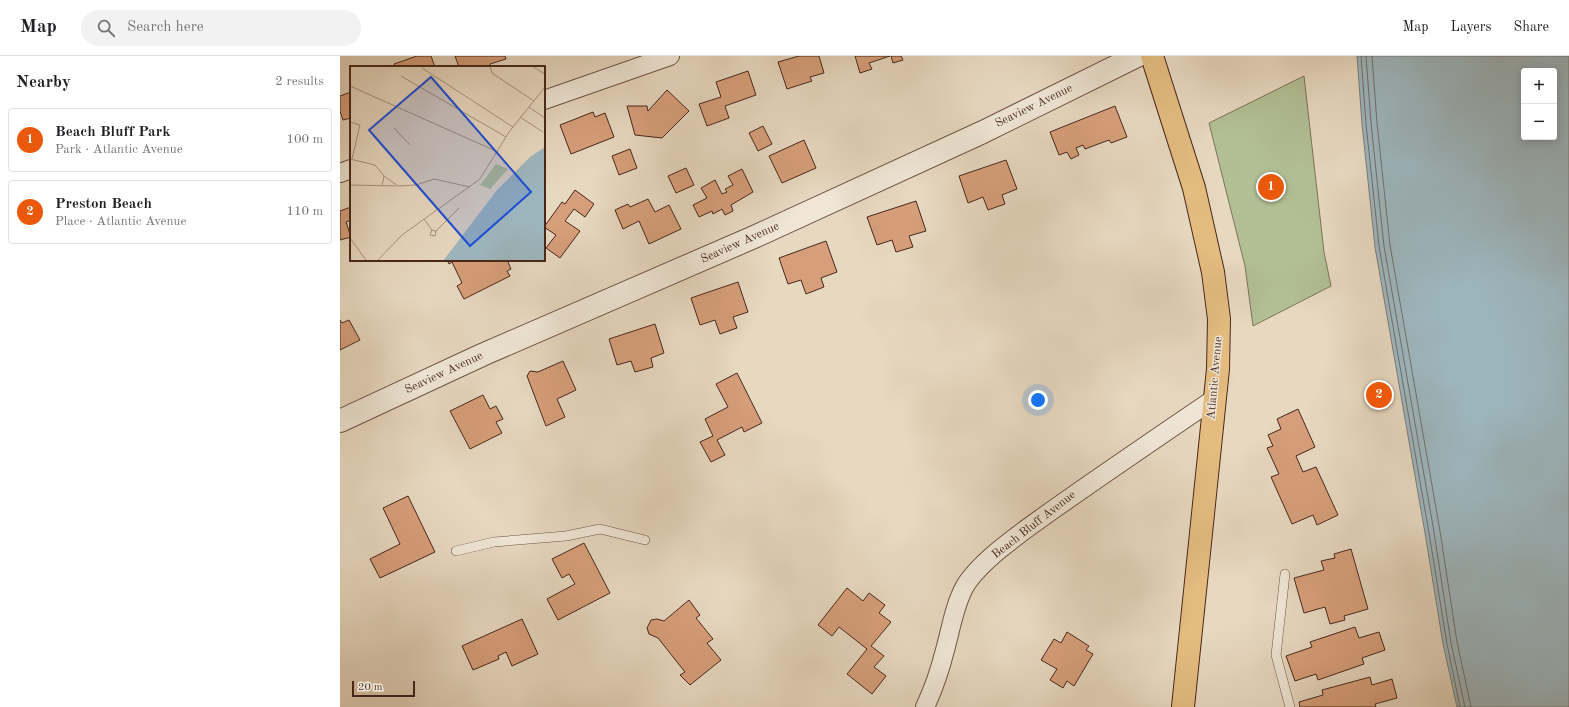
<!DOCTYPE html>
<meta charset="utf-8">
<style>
body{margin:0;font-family:"Old Standard TT",serif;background:#f2f2f2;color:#202124}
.controls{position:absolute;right:12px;top:12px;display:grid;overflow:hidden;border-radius:4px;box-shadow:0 2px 10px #0003}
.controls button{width:36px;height:36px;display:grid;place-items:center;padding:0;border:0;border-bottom:1px solid #e0e0e0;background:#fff;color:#202124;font:20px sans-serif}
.scale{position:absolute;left:12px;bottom:10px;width:63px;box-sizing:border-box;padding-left:4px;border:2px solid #48271a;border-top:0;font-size:11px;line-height:14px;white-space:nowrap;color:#48271a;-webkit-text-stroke:3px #efe6d6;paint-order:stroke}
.you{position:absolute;left:698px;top:344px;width:14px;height:14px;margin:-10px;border:3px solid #fff;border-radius:50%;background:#1a73e8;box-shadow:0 0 0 6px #1a73e833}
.badge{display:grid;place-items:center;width:26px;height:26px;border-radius:50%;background:#ea580c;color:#fff;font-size:13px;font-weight:700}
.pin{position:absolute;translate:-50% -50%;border:2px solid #fff;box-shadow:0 1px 4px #0006}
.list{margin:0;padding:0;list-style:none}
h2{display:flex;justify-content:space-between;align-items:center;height:52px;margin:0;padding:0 16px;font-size:17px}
h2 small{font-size:13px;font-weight:400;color:#757577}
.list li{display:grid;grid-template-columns:26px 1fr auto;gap:12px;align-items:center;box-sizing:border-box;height:64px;margin:0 8px 8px;padding:0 8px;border:1px solid #e0e0e0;border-radius:4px}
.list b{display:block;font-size:15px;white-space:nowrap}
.list p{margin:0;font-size:13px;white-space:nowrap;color:#757577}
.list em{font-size:13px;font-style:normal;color:#757577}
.icon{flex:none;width:22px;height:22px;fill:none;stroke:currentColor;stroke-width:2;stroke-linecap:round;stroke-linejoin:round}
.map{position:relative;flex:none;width:1229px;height:651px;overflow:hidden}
header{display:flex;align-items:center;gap:24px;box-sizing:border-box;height:56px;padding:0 20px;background:#fff;border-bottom:1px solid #e0e0e0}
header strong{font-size:19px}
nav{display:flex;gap:22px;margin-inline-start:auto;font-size:14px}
.search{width:280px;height:36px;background:#f2f2f2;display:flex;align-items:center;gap:10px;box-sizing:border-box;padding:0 14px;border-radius:22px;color:#757577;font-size:15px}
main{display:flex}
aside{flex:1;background:#fff}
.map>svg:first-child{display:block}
</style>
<header>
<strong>Map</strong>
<div class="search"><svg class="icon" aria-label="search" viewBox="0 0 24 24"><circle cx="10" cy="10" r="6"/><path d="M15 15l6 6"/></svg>Search here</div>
<nav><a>Map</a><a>Layers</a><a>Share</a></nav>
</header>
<main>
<aside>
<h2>Nearby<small>2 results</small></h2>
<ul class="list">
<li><span class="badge">1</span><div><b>Beach Bluff Park</b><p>Park · Atlantic Avenue</p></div><em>100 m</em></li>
<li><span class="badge">2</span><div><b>Preston Beach</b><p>Place · Atlantic Avenue</p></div><em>110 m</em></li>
</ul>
</aside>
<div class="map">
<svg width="1229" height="651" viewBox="0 0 1229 651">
<rect width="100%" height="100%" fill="#e7d8c0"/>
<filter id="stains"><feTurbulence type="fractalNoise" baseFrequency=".005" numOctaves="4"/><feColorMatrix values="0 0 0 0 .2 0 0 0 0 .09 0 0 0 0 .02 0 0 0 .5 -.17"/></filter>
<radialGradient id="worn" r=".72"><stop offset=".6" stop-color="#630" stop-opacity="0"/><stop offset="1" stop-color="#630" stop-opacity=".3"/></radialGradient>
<path fill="#b2bf95" stroke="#7d7358" d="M964,20L984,196L991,230L913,270L905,210L869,67Z"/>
<path fill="#9db6be" stroke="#7b7d7c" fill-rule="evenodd" d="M1017,0H1229V651H1117L1103,588L1085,477L1035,191L1022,68ZM1184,15H1214V81H1184Z"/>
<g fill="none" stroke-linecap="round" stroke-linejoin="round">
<path stroke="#726e6c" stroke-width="1" d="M1021,0L1026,68L1039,190L1089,477L1107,588L1120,651
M1026,0L1031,67L1044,190L1094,476L1111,587L1125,651
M1032,0L1037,67L1050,189L1100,475L1117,586L1131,651"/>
</g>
<path fill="#d69e7a" stroke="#48271a" d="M77,0H91L95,11H55L54,8Z
M115,0H165L166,3L150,8L151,11H119Z
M459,0H479L484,17L470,21L472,25L447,33L438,6Z
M515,0H550L529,7L532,13L520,17Z
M551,0H561L563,4L553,7Z
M408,15L416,39L385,50L389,62L367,70L359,48L381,41L376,26Z
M327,34L349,55L322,82L295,79L287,50H307L308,55Z
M11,36V62L3,64L0,55V40Z
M775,50L787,81L771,87L769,84L745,93L743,89L736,92L739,99L731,103L727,96L719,99L710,76Z
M253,56L255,61L265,57L274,81L231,98L220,69Z
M423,70L432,88L418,95L409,77Z
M464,84L476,112L442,127L429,100Z
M290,93L297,112L279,119L272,100Z
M666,104L677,133L662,139L665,148L648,154L643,141L628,147L619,120Z
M346,112L354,129L336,137L328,120Z
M402,113L413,136L391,149L393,155L385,159L382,153L373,158L372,155L359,161L353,149L367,142L361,132L375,124L382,138L387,136L385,133L393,129L388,120Z
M235,134L254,148L245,161L234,153L225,165L240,175L220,202L206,192L216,179L204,171L222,146L225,148Z
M308,143L315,156L329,149L341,173L309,188L299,165L283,173L275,154L288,148L290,151Z
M576,145L586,175L569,180L573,191L556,196L552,184L537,189L527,161Z
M11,151V164L6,166L11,181L0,184V155Z
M486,185L497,216L481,222L484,231L466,238L461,224L448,228L439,202Z
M107,204H167L171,213L167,215L170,220L124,243L117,230L122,227L112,206L109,208Z
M398,226L408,256L393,261L397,272L380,278L375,264L360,269L351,242Z
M0,264L2,267L9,264L20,284L0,294Z
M315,268L324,297L311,302L313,311L295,316L291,305L277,309L269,283Z
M223,305L236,334L217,343L225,361L206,370L187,320L190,315L198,316Z
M397,317L422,367L404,376L402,371L377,384L385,399L371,406L360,386L373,380L365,363L388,351L376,328Z
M143,339L150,353L156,350L163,363L156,366L162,377L130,393L110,355Z
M958,353L975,391L956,400L963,416L976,411L998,459L977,469L973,459L952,468L931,421L939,418L927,392L933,390L928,379L941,373L937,363Z
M68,440L95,496L40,522L30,503L60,488L43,452Z
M244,487L270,537L218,564L207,543L235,528L229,518L222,522L212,503Z
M1011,493L1028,553L1004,560L1005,564L990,568L985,551L964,557L954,522L984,514L981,505L995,502L994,498Z
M507,532L523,545L529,537L545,549L539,557L551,566L531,590L544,600L534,611L546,620L532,638L507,618L527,593L499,571L492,580L478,569Z
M349,544L360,559L356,562L373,583L367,587L381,604L350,629L340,619L345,616L318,582L309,578L307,572L311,564L317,563L324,565Z
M182,563L198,598L172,610L166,596L158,600L159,603L133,614L122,590Z
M1015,571L1019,582L1039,576L1045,594L1022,602L1024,608L978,624L976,618L955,625L946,600L972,591L970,586Z
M727,576L749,590L746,594L753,598L734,630L727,625L723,632L710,624L717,613L701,604L714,583L721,587Z
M1030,621L1032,629L1052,623L1057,642L1035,648L1036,651H960L959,646L983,639L982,634Z"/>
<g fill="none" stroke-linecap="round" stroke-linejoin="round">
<g stroke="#705344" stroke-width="10">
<path id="service" d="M116,495L154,486L226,480L260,473L305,484
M945,518L936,599L950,651"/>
</g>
<g stroke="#705344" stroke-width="20">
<path id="minor" d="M204,44L330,0
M0,117L11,113
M585,651C594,632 600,614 605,594C611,573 614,550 625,530C641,504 682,476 707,458C762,419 818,381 874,343"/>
</g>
<g stroke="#705344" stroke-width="24">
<path id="tertiary" d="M0,365L142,299L414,181L643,76L797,0"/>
</g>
<g stroke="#48271a" stroke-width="24">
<path id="primary" d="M812,0L854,132L873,216L879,263L878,313L843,651"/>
</g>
<use href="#service" stroke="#efe6d6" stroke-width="9"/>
<use href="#minor" stroke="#efe6d6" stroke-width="18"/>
<use href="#tertiary" stroke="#efe6d6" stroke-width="22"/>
<use href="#primary" stroke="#e4bc80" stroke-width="22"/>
</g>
<g text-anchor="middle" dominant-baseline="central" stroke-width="3" stroke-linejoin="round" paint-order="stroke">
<g font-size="12" fill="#48271a" stroke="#efe6d6">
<text transform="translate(694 50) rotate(-26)">Seaview Avenue</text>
<text transform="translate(400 187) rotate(-24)">Seaview Avenue</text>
<text transform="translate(104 317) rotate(-25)">Seaview Avenue</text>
<text transform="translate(875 322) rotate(-85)">Atlantic Avenue</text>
<text transform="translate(694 469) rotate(-38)">Beach Bluff Avenue</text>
</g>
</g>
<g transform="translate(10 10)">
<rect width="195" height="195" fill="#e7d8c0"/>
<path d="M146,98L158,103L140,123L130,119Z" fill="#b2bf95"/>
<path d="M195,81V195H93L147,124L180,91Z" fill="#9db6be"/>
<path fill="none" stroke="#a7917e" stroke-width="1" d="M140,0L142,7L184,35M182,0L195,8M72,2L163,61M51,10L156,71M0,20L148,86M179,41L195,52M170,51L193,66M0,56L10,59L2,93M44,62L60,79M0,93L25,99L34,110L32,120M34,110L48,120L66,119L84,113L120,121M0,119L46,120M74,153L82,164L86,165L85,170L80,169L82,164M86,165L109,142M0,172L16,194M6,195H25M27,195L52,169L130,113L159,66L195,21"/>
<path fill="#1d4ed8" fill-opacity="0.15" stroke="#1d4ed8" stroke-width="2" d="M81,11L181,126L120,180L19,64Z"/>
<rect width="195" height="195" fill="none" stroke="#48271a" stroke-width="2"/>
</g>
<rect width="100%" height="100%" filter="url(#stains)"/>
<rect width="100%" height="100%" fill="url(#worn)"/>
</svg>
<div class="controls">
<button>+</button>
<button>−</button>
</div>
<div class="scale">20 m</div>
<div class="you"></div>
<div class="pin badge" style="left:931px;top:131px">1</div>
<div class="pin badge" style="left:1039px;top:339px">2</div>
</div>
</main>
